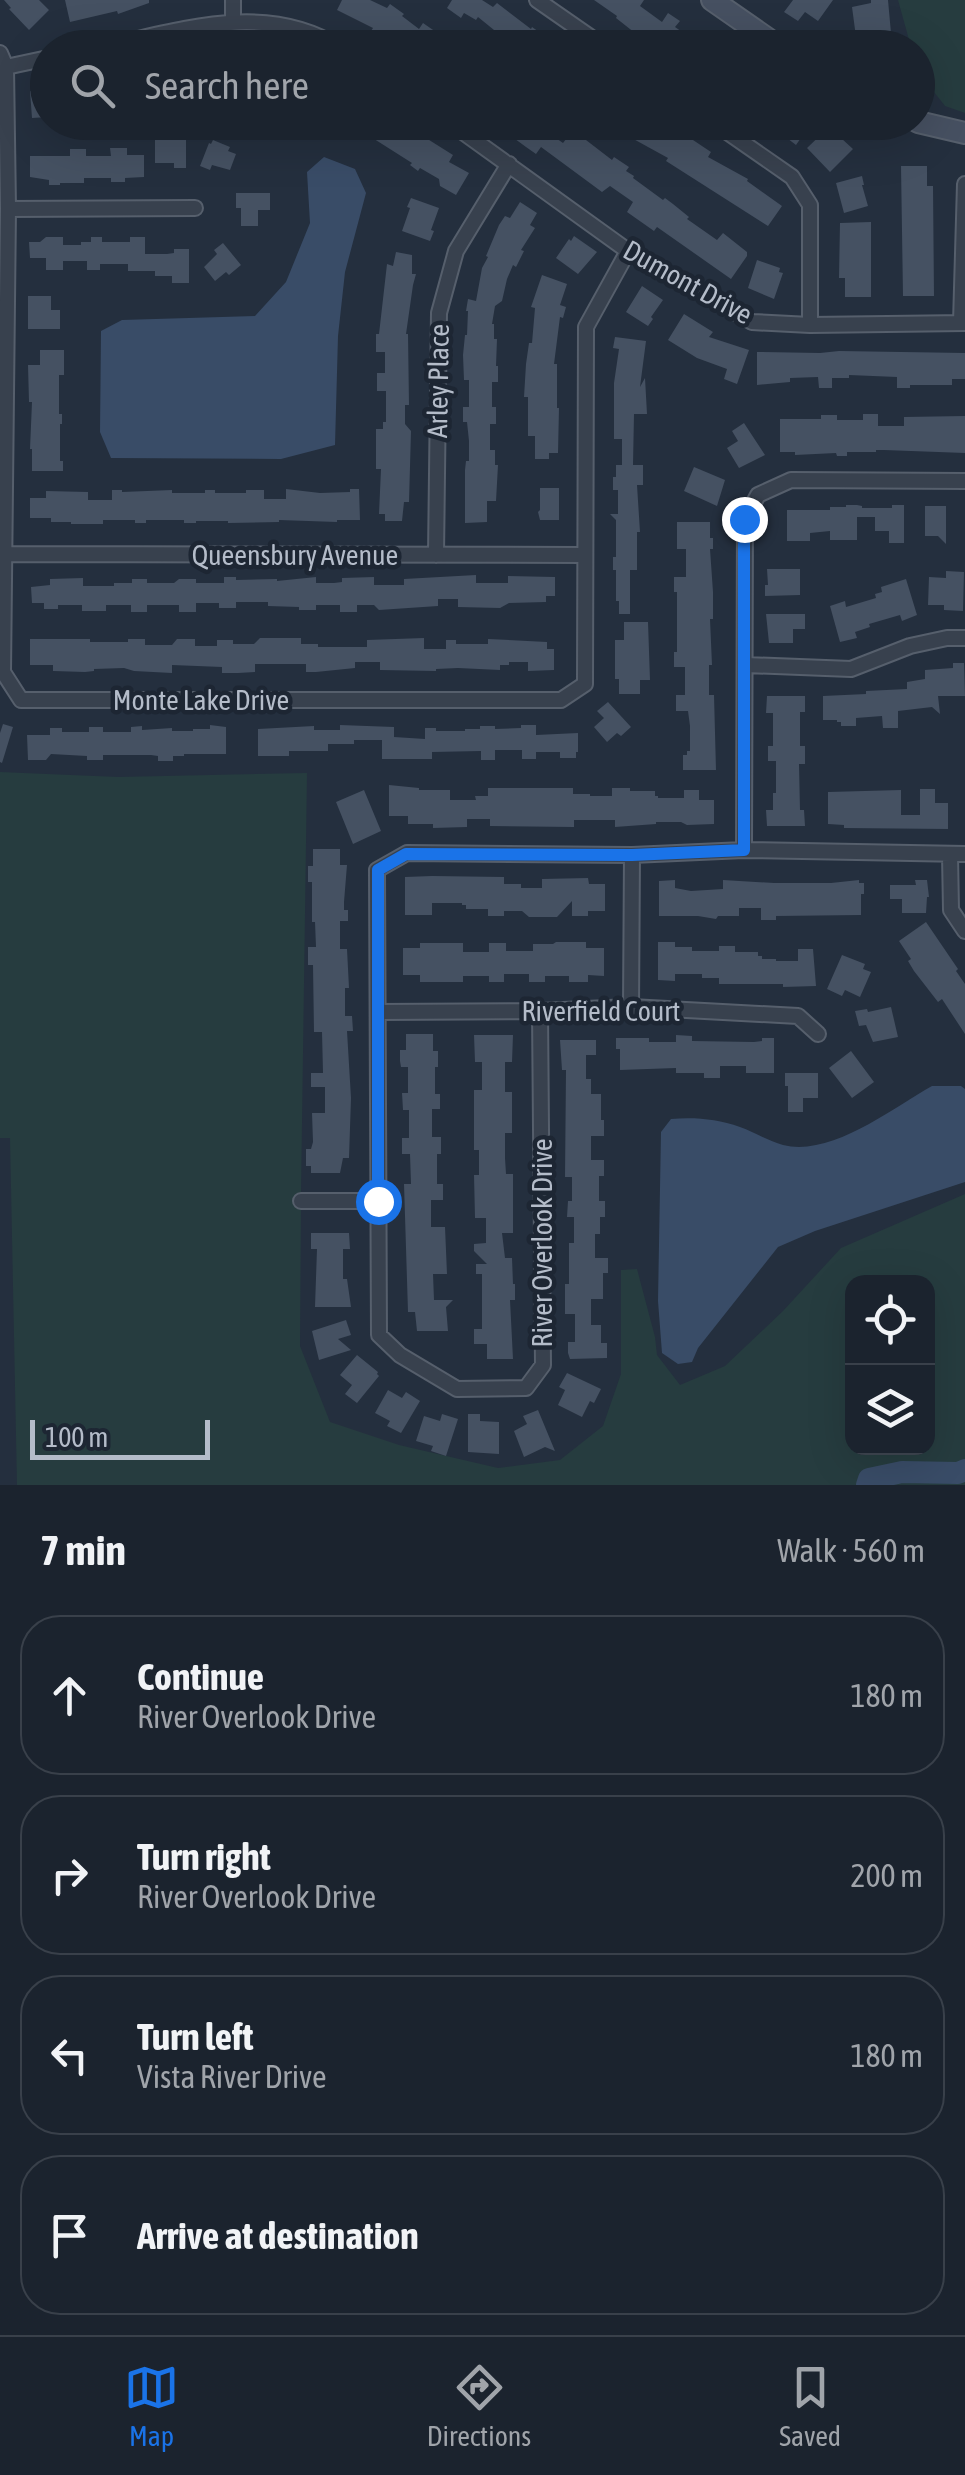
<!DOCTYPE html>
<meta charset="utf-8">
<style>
body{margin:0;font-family:"Asap Condensed",sans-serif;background:#242b36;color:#f1f3f6}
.controls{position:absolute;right:30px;bottom:30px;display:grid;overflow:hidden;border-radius:20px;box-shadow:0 10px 40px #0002}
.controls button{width:90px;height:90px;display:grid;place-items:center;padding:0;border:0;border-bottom:2px solid #39404a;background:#1b232e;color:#f1f3f6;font:50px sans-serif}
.scale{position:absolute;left:30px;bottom:25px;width:180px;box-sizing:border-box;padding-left:10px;border:5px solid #b4bcc9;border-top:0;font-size:28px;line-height:35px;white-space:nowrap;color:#b4bcc9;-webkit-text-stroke:8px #1d2633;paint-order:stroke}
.stop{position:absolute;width:30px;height:30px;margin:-22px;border:8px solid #1a73e8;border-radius:50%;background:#fff}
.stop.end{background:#1a73e8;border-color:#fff;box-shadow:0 2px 10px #0008}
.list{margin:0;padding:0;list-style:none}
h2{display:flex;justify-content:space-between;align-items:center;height:130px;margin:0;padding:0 40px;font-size:42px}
h2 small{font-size:32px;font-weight:400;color:#a0a4aa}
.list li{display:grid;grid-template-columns:65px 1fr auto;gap:30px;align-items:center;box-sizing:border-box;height:160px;margin:0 20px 20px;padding:0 20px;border:2px solid #39404a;border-radius:40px}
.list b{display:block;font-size:38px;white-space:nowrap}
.list p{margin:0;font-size:32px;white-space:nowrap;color:#a0a4aa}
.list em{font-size:32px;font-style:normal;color:#a0a4aa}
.icon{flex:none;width:55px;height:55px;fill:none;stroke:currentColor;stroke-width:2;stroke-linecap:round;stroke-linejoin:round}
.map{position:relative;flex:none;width:965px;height:1485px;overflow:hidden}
.search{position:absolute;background:#1b232e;box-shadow:0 10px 40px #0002;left:30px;right:30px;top:30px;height:110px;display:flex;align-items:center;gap:25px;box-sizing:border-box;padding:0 35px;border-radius:55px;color:#a0a4aa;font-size:38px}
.sheet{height:850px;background:#1b232e}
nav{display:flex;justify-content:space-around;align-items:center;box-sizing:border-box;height:140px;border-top:2px solid #39404a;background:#1b232e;font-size:28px;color:#a0a4aa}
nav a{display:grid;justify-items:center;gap:5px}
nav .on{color:#1a73e8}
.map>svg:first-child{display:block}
</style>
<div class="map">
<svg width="965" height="1485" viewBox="0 0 965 1485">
<rect width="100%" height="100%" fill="#242f3e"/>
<path fill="#263c3f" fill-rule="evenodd" d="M898,0H965V113L945,106L919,73L918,48L911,47Z
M0,772L118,777L307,773L301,1194L295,1195V1207L301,1208L300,1346L330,1422L399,1445L498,1468L560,1460L603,1426L621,1374V1270L637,1269L655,1337L657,1355L680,1385L725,1366L783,1311L841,1248L965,1194V1485H17L10,1138H0ZM852,1282H928V1448H852Z"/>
<path fill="#394c67" d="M324,157L355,169L366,193L345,272L338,336L335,445L281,459L111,458L100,432L101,331L122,320L255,316L286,282L310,223L307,172Z
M932,1086H961L965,1089V1182L815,1231L778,1247L698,1348L692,1362L678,1364L662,1353L658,1301L661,1132L671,1119C695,1117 717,1119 740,1127C754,1132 768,1141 783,1145C831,1157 891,1109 932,1086Z"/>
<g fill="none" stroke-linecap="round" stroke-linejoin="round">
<path stroke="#394c67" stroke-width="22" d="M867,1485L869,1479L902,1472L958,1473L965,1470"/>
</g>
<path fill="#455162" d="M4,0H39L49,10L29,30L9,9L11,8Z
M65,0H149V3L118,14L117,11L70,22Z
M342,0H370L387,8L390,4L404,14L402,16L419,29L423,23L459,48H415L404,39L399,46L371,31L373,28L337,10Z
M452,0H482L493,7L497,3L531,29L532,27L562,48H521L509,40L501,48L488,38L494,30L478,17L476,20L464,13L461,18L447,8Z
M594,0H644L640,6L662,22L668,13L680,21L675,27L698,43L704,34L723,48H654L616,18L617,16Z
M793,0H833L818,21L805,12L798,21L784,12Z
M871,0H888L891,33L856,37L852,7L871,3Z
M48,89V117L32,118L30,91Z
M367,122H406L419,131L418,133L453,155L449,162L469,173L456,195L440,186L439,179L420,168L418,171L410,165L412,163L371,137L376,129Z
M521,122H533L563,143L573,130L612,160L614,157L629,167L626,171L634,176L633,178L663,200L665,198L673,204L689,217L687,219L717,240L723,233L747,252V256L731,279L657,227L654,231L627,212L633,202L610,186L602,192L541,147L536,154L526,147L511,136Z
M636,122H652L660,126L661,124L682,136L684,134L711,152L708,157L748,179L747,181L782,206L768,226L666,161L668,158L628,136Z
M766,122H812L796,145Z
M829,127L853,149L830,172L807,148Z
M166,133H184V138L186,137V168H174V163H155V138H166Z
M213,140L230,147L228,151L236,154L230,170L212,165L210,170L200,166L209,143L211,144Z
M110,148H127V155H144V177L125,178V182H111V178H84V183H60V185H49V180L30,177V156H70V149H86V156H111Z
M901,166H927V186H933L934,296H903Z
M862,176L864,185H862L868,206L844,213L836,183Z
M236,193H270V210H258V226H241V208H236Z
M411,198L439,208L431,230L434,231L430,241L402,231L410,208L407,207Z
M520,202L537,213L530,225L535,228L521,250L524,251L516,267L513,265L507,279L502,301L495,306L492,324H494V339H497L496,366H498V382H492V407H496V424H490V450H495V465H498L496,501H487V522L465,523V470L466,461H469V441L467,422H463V407H469V380H464L463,355L465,335H467L468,311H466L468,299L476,301L482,268L488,257L486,256L499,225L505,216L510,218Z
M871,222V297H845V278H839L840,223Z
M574,236L597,252L578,274L556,258L569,239L571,241Z
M46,237H63V245H81V242H91V237H102V242H130V237H145V254H167L174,253V249H189V283H172V276H155V271H128V264H100V270H87V261H63V270H46V258H30L29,242H40Z
M223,243L241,265L229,275L226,272L215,281L204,267L217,254L214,250Z
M396,252L412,255V274H416L413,285L406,334H408L409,405H405V424L411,431L409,502H404L402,521H385V514H379L381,469H376V429H383V422H386V391H377V373H385V352H376V334H379L387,264L393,266Z
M757,260L780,268L779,272L783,273L774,299L748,288Z
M542,275L567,284L560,305L566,307L563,318L560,317L554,364H557V408H559L558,453H549V459H535V436H528V397H524L526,364L529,343H532L535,308L531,307Z
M642,286L663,300L651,317L653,319L648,326L626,312Z
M28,296H51V310H60V329H28Z
M684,314L713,332L709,337L749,350L737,384L724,379L727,369L697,358L668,340Z
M615,337L646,341L640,387L645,378L647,414H634L633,465H643V485H637L640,532H637V570H630V614H619V601H616V570H613V557H616V520L610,514H618V490H613V477H616V465H622V439H614V383L619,349L613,348Z
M40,350H64V375H59V414H62V424H60V461H63V471H32V449H30L32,402H29L28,365H40Z
M839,351L965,353V379H952V385H910V388H897V377L849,375V378H832V388H819L818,377L790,378V382L757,385V352L820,353Z
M863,414H878V426H904V417L965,416V453L884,450H876V452H847V456H837L836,453L795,455V452H780V419H821V415H837V420H863Z
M744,423L765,455L739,468L727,448L738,441L732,431Z
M694,467L725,480L717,506L684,491Z
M540,488H559V520H540L538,512L540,510Z
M286,489L320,493L350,492V489H359L360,520H337V522L279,520V522L228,523V521H196V523H184V520H146V523H135V520H103V524H71V522H51V518H30V498H46V491L88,492V500H112V490H122V492L172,490V493H205V490H215V493H246V490H264V499H286Z
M846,505H857L862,506V508H892V505H904V543H889V531H875V517H857V540H830V531L810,533V541H787V510H830V507H846Z
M925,506H946V544L938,536H925Z
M677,522H710V538H713V549H710L713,592V619H710L712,665H709V695H714L716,770H683V755H687V751H690V726L688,711H676V695H685V667H674V652H677V592H674V577H686V549H677Z
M767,569H800V595L765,596V585H768Z
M946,571L964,572L963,611L944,610V605H928L929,577L946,578Z
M476,575V583H508V576L555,577V596H546V602L509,603L500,608L458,607V599H438V606L379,610L374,605H357V612H340V605H316V610H299V607L268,606V602H236V608H219V603H196V612H179V605H147V612H131V605H106V611H82V605H58V609H44V603H32L31,587L50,585V579L83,578V586H114V583H132V579H147V583H174L179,579H196V583H224V577H236V580L277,579V581L316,577V583H334L342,582V578L374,577V585H404V579Z
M906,579L917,615L902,621L900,615L869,624L870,627L855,632L857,638L840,642L830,606L845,601L846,607L876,598L875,594L882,592L881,587Z
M766,614H805V629H793V643H769Z
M624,622H648L650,680H640V694H619V679H615V640H624Z
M260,638H301V644H318V647H367V640L424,638V649H446V640H456V644H488V639L547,642V649H554V670L528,671V662H509V665H500V670L458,668L436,669V671L380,670V662H355V668L316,672H306V664H255V672L238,673H222V667L172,665V673L134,671L124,668L94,669V671L85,672L53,671V665H30V639H90V642H128V639H145V645H172L177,639H195V646H217V640H233V644H254Z
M953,663H964L965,696H938L940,714L932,707L898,711V728H883L882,716L856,718V726H841V722H837V720H823V696L866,694V691L907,689V682L925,679V670L953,668Z
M767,696H805V712H800V746H805V764H799L800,810H804L805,826H767L766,810H773V793H776V761H768V746H773V713H766Z
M608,702L631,727L621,736L617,733L607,742L594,727L604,718L597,711Z
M3,724L13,727L2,763L0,762V733Z
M210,725L226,727V754H184V756H173V761H158V756L151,755H103V760H87V756L51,754L46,760H28L27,735H50V728H62V732H89V727H103V732H131V727L142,726V730L172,728V731H193V729H210Z
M340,725L394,727V737L425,739V728H436V731H465V729H480V726H495V729L521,728V725H536V735L578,733V752H576V758H560V752H536V759H522V750H495V760H481V751L432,752V759H382V740H354V744H328V751H289V756H258V729L314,726V730H340Z
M389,785L419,788V790H450V800H476L475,796H488V788H573V794H590V796H612V788H630V791H655V796H658V798H684V790H699V800H714V824L687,825L681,822H656V824L615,827V820H574V827L490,826V819H467V827L433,828V824H408V816H389Z
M920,789H935V803H948V829L844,828V825L828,824V792L901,790V815H920Z
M364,790L381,831L353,844L336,802Z
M313,849H340V865H347L344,902V910H348V921H340V949H347L349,988H345V1016H352L353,1031H347L351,1098L349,1158H343L340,1173H311V1166H306V1149H311L313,1142L312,1113H325V1087H311V1073H323L322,1032H314L313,965H308V947H316L315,922H312V882H308V866H313Z
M432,876L504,877V884H521V888H542V879L588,878L589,884H605V911H588V916H572V901L557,917H529L522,911H504V916H488V909H466V905H462V903H432V915H405V877Z
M675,880V888L691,891L723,889V880L774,883H831L859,880V883H864V894H861V915L776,916V920H761V908H739V916H718L716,919L698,916H659V881Z
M915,880H927L929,897H927L926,913H902V899H890V885H916Z
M926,922L958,969L956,971L965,984V1034L942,999L938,1002L914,971L908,961L911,959L899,941Z
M556,942H586V948H604V976L588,975V982H569V976H545V982H529V974H504V982H489V976H463V982H420V975H403V948H420V943H463V952H489V943H506V951H533V944H553Z
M658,942H675V947H692V951H719V946H735V952H758V956H762V959H776V961H798V949H813L816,986L783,987V984H719V978H702V974H675V981L658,980Z
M842,955L865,964L863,969L871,972L860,997L845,990L842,996L827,989Z
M891,1007L898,1037L873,1042L866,1025L859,1026L855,1011L867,1009L868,1012Z
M406,1034H433V1051H438V1067H435V1094H440V1109H432V1137H441V1154H437V1184H443V1200H431V1227H445L447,1274H433L434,1300H453L446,1307L448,1331H417L415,1312H408L404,1184H411L410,1154H402V1138H409V1110H403L402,1093H408V1067H401L400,1061V1050H406Z
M474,1035H513L512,1062H505V1092H512V1133H505V1158L506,1174H513V1233H502L505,1258H512L513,1284H515V1300H510L513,1359H487V1344H474V1329H482V1274H476V1264H487L474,1251V1244L486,1243V1218H475L474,1175H479V1150H474V1090H482V1062H475Z
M676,1035L692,1036V1041L754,1042L762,1041V1038H774V1073H746V1066H720V1078H704V1073H676V1068L620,1070V1049H616V1038H649V1042H676Z
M560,1040H596V1055H586V1079H591V1094H601V1120H604V1136H591V1160H604V1176H599V1201H605V1217H600V1234H595V1258H608V1273H603V1299H591V1325H601V1343H607V1358L570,1359L568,1353V1342H575V1314H565V1284H569V1243H574V1217H567L568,1201H572V1177H565L566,1070H562Z
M851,1051L874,1082L852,1098L829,1068Z
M785,1073H818V1098H803V1112H788V1086H785Z
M311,1233H349L350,1249H343V1279H347L351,1307H315L317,1249H311Z
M346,1320L351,1335L338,1339L351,1350L319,1360L312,1331Z
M357,1355L378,1372L377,1374L379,1376L357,1403L345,1394L352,1385L340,1375Z
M567,1373L601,1389L594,1403L590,1401L582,1417L558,1405L565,1390L559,1387Z
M388,1390L402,1398L406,1392L420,1401L401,1433L387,1426L390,1421L375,1413Z
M538,1410L555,1451L545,1447L524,1457L514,1431L527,1424L523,1416Z
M442,1414L458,1419L446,1456L431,1451L433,1446L416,1441L424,1416L440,1421Z
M468,1414H480V1421L499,1422V1454L468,1452Z"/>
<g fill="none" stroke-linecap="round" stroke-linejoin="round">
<g stroke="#565f6c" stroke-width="18">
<path id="street" d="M537,0L606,48
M233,19V0
M98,48C178,31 266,0 340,48
M0,53L6,67L8,209L3,672L21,700H561L585,684L586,327L628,251
M6,67L48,58
M449,122L628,251L752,322L810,325L965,323
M713,122L792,177L810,205V325
M8,209L195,208
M961,323L965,184
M5,554L585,555
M436,555L439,313L456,251L509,164
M746,665L851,669L910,646L947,638H965
M744,850L745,519L758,495L791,480L965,481
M950,855L951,910L965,931
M631,1007L632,855
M540,1011L543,1365L526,1388L457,1389L400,1355L379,1335L377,870L407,853L632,855L744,850L965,854
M378,1012L540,1011L631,1007L798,1016L818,1034
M301,1201H378"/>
</g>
<g stroke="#565f6c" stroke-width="24">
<path id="secondary" d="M712,0L781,48
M918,122L965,133"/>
</g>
<use href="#street" stroke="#38414e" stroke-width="14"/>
<use href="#secondary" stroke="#465061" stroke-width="20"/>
</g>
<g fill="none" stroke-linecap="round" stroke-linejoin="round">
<path stroke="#1a73e8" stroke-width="12" d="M378,1201V870L406,854L632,855L744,850V519"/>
</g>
<g text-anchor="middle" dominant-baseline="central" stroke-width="9" stroke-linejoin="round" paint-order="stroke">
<g font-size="28" fill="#b4bcc9" stroke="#1d2633">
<text transform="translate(688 282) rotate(29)">Dumont Drive</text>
<text transform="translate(438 381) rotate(-89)">Arley Place</text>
<text x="295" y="555">Queensbury Avenue</text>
<text x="201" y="700">Monte Lake Drive</text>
<text x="601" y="1011">Riverfield Court</text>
<text transform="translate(542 1243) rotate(-90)">River Overlook Drive</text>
</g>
</g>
</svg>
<div class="controls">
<button><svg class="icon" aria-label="locate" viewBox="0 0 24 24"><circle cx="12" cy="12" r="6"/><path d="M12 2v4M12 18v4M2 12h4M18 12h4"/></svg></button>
<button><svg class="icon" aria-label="layers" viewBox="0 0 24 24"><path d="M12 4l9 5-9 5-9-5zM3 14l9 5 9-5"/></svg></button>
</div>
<div class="scale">100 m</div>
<div class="stop" style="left:378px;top:1201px"></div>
<div class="stop end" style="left:744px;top:519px"></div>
<div class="search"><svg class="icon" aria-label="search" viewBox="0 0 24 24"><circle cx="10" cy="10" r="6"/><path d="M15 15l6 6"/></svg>Search here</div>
</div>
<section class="sheet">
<h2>7 min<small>Walk · 560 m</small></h2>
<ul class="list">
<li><svg class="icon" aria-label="ahead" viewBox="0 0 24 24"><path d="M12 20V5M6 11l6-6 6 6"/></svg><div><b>Continue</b><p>River Overlook Drive</p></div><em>180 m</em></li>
<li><svg class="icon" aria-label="right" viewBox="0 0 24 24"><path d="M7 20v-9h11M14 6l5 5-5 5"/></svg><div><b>Turn right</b><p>River Overlook Drive</p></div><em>200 m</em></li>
<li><svg class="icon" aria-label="left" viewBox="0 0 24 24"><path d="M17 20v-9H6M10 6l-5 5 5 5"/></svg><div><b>Turn left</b><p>Vista River Drive</p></div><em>180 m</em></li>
<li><svg class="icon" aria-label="arrive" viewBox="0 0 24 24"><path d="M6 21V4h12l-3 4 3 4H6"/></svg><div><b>Arrive at destination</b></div></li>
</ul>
</section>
<nav>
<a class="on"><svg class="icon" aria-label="map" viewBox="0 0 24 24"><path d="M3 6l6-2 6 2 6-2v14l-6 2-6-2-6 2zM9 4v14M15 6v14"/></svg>Map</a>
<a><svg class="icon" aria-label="directions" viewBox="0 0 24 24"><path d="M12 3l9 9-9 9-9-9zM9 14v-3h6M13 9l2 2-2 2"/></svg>Directions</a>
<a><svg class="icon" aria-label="saved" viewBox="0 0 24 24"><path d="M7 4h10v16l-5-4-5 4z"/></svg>Saved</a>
</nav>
